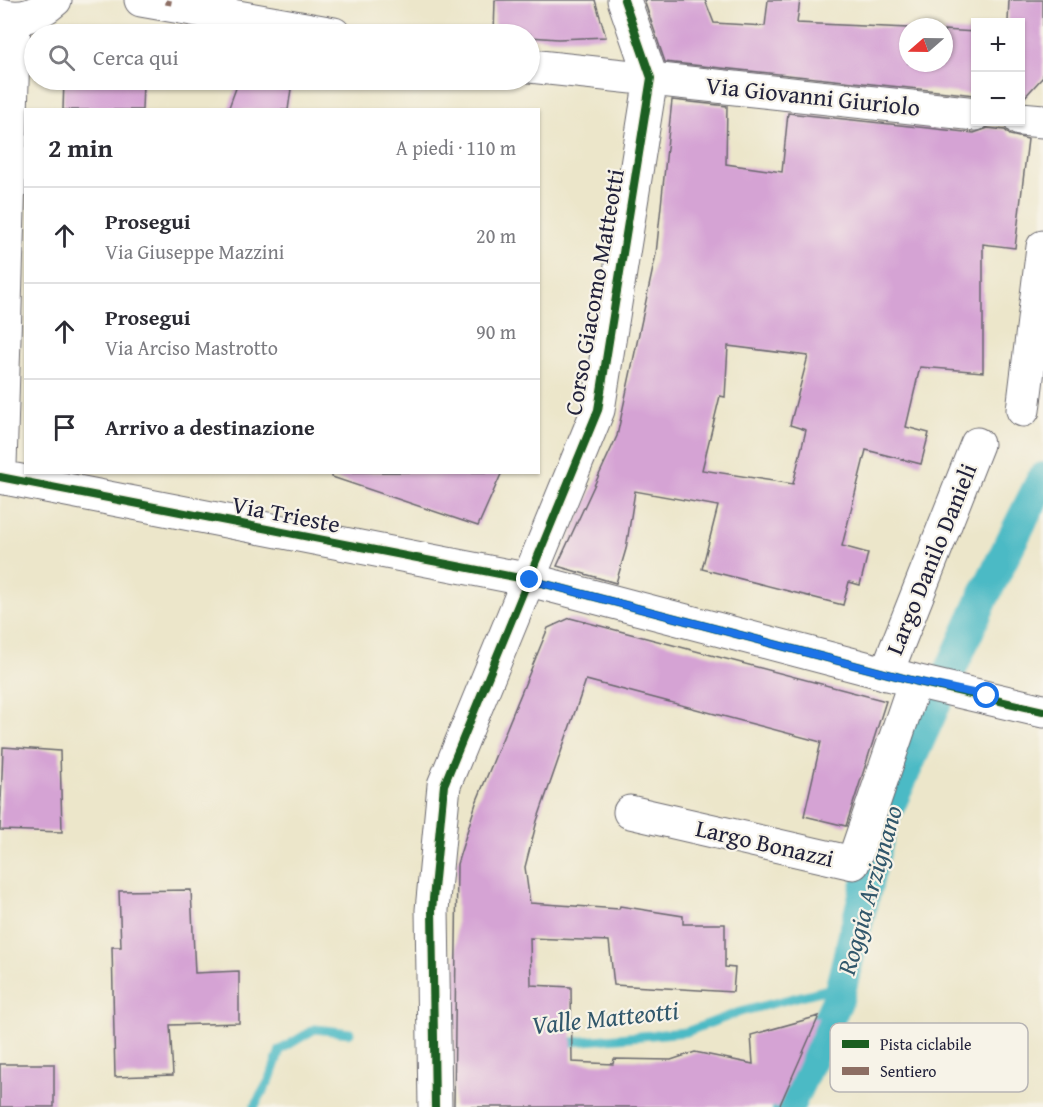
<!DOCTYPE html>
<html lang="it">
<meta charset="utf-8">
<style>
body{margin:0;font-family:"Gentium Book Plus",serif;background:#f7f7f7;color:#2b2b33}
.controls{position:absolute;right:18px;top:18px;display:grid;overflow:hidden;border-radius:0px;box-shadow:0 2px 4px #0004}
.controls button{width:54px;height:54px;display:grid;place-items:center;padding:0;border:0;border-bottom:2px solid #e1e1e2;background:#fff;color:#2b2b33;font:30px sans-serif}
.compass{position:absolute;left:899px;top:18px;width:54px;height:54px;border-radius:50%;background:#fff;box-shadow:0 2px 4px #0004;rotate:250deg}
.stop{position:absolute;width:18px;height:18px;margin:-14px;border:4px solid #1a73e8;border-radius:50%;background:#fff}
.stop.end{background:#1a73e8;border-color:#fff;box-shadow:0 2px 6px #0008}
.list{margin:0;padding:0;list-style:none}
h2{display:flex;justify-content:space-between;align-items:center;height:78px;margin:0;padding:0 24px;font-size:26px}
h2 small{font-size:20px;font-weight:400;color:#7c7c81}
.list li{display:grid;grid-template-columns:39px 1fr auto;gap:18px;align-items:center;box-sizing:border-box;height:96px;padding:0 24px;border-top:2px solid #e1e1e2}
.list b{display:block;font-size:22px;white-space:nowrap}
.list p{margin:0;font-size:20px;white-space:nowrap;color:#7c7c81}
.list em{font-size:20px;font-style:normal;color:#7c7c81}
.icon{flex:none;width:33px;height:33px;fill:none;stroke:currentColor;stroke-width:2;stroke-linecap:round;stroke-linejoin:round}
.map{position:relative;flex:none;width:1043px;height:1107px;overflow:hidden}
.search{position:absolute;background:#fff;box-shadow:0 2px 4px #0004;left:24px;top:24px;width:516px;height:66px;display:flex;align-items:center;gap:15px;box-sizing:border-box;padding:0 21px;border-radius:33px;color:#7c7c81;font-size:22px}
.panel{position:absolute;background:#fff;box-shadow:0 2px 4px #0004;left:24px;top:108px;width:516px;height:366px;border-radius:0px}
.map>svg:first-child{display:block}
</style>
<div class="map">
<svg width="1043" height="1107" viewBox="0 0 1043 1107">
<rect width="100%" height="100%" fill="#f7f3e8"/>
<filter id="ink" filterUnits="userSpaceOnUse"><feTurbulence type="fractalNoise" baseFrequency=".0167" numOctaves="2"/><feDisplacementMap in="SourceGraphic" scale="12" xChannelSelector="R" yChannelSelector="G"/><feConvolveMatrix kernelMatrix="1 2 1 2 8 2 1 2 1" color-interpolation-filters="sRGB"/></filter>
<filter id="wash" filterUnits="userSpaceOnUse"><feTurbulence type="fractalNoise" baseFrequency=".008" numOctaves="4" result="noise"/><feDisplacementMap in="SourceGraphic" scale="24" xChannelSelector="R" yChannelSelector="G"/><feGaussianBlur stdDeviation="1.35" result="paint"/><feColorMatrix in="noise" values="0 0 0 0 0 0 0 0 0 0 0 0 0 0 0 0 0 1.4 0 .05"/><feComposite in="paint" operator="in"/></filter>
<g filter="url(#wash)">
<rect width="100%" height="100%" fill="#ece6ca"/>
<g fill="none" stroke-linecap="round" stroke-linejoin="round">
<path stroke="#4cbac5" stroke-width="9" d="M561,1043L686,1032L740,1012L832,988
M254,1107L270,1079L280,1050L315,1029L350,1033"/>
<path stroke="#4cbac5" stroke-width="32" d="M788,1107L838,999L883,820L984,596L1043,478"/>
</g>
<g id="blocks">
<path fill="#d5a3d4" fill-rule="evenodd" d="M495,0H595L606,37L558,39L530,37V34H494Z
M644,0H705L714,23L765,26L768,0H800L797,23L908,28V63H944V30L975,32V95L665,62Z
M1009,0H1043V77L1022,100L1020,22H1008Z
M64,80H122L143,83L142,110H63Z
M239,80H255L291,89L288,110H228Z
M672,100L727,106L726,164L782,172L788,113L974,133L988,128L1005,130L1010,135L1028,139L1015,248L983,244V372L920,367L906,427L929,433L921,464L866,450L842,546L868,553L860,585L849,582L843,605L702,569L718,506L635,491L626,549L616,583L557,566L617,436L656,254ZM728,346L808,356L790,425L806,430L793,484L702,470L720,396L725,397Z
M332,472H502L478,526L332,477Z
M570,618L886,701L846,826L804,816L821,742L586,680L537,821L525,867L530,903L619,909L620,906L683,916V924H725V967L735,968L733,992L614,985L609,941L530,938L531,985L571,987L572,1062L613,1064L614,1059L671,1060L695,1052L753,1064L751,1035L819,1016L779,1107H454L457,864L476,803L548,628Z
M3,747L60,751L62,832L0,830Z
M191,890L195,973L239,971V1023L170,1025L173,1075L115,1077L112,947H121L119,891Z
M0,1064H54V1107H0Z"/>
</g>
</g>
<g filter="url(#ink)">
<use href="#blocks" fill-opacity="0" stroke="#69676d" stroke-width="1.5"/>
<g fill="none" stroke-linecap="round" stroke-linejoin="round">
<g stroke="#69676d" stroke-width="35">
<path id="street" d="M141,0L334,34
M0,15C22,21 38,15 55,0
M530,66L976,114
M1020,119L1043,121
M1023,410L1043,247
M0,465L14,19
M0,477L530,580L915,681L1043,711
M886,674L977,444
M630,812L853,863L915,681
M435,1107L432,910L444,785L598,410L651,78L624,0"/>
</g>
<use href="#street" stroke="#fff" stroke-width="33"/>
<path stroke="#8d6e63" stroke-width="6" stroke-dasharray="12 6" stroke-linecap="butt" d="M168,5L169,0"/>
<g stroke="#f7f3e8" stroke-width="11">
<path id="cycleway" d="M0,477L530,580L915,681L1043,711
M435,1107L432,910L444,785L598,410L651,78L624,0"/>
</g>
<use href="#cycleway" stroke="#1b5e20" stroke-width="8"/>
</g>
</g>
<g fill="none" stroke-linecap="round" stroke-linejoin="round" filter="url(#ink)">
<path stroke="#1a73e8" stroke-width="8" d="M530,580L915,681L987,696"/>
</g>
<g text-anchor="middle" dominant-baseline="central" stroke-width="4.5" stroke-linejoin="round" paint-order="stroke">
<g font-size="24" fill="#22223b" stroke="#f7f3e8">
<text transform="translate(813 96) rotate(6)">Via Giovanni Giuriolo</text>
<text transform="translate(594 292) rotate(-80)">Corso Giacomo Matteotti</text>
<text transform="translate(286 514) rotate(11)">Via Trieste</text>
<text transform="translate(931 559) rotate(-68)">Largo Danilo Danieli</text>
<text transform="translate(765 843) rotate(13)">Largo Bonazzi</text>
</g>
<g font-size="26" font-style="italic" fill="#31576b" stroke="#f7f3e8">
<text transform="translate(869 890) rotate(-74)">Roggia Arzignano</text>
<text transform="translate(605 1017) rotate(-6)">Valle Matteotti</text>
</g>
</g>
<rect x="830" y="1023" width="198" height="69" rx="9" fill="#f7f3e8" stroke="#b7b4b4" stroke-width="1.5"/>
<rect x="842" y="1040" width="27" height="8" fill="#1b5e20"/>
<rect x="842" y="1067" width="27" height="8" fill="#8d6e63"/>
<g font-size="16" fill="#22223b">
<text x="880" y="1050">Pista ciclabile</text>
<text x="880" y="1077">Sentiero</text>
</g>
</svg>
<div class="controls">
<button>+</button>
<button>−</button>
</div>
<svg class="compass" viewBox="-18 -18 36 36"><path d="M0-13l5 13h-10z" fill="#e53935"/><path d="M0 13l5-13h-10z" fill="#7c7c81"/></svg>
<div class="stop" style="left:987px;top:696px"></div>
<div class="stop end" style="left:530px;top:580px"></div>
<div class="search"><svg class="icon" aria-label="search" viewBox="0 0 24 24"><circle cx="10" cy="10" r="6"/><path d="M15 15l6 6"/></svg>Cerca qui</div>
<section class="panel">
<h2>2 min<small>A piedi · 110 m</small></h2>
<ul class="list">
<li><svg class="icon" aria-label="ahead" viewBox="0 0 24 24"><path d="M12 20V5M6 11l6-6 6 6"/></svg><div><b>Prosegui</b><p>Via Giuseppe Mazzini</p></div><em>20 m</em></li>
<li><svg class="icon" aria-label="ahead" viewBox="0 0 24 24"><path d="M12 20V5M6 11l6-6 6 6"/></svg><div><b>Prosegui</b><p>Via Arciso Mastrotto</p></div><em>90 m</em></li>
<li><svg class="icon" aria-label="arrive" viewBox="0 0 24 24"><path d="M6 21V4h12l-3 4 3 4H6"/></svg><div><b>Arrivo a destinazione</b></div></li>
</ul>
</section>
</div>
